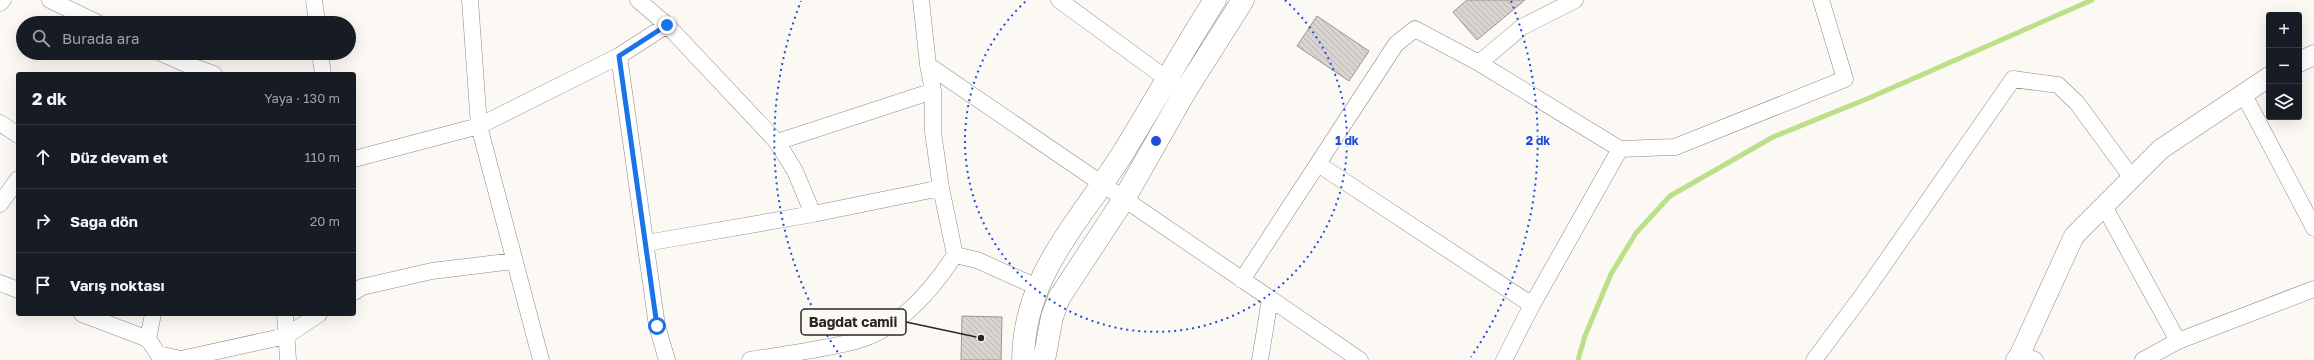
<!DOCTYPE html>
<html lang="tr">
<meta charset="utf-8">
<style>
body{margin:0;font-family:"Golos Text",sans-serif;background:#242831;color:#f1f3f6}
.controls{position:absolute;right:12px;top:12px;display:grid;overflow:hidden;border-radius:4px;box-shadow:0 4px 16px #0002}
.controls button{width:36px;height:36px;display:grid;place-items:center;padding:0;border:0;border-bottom:1px solid #363941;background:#171b24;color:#f1f3f6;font:20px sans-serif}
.stop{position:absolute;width:12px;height:12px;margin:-9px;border:3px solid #1a73e8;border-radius:50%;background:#fff}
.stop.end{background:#1a73e8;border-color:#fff;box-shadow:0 1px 4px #0008}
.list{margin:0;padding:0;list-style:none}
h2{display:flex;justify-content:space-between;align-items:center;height:52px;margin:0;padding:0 16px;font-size:17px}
h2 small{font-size:13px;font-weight:400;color:#9ea1a6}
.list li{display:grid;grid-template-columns:26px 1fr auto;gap:12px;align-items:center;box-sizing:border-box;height:64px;padding:0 16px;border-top:1px solid #363941}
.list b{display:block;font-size:15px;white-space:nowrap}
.list em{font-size:13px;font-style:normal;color:#9ea1a6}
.icon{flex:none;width:22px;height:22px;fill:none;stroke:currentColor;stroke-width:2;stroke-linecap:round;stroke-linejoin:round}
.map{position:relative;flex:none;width:2314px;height:360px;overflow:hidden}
.search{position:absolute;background:#171b24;box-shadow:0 4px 16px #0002;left:16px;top:16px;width:340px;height:44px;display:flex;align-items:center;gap:10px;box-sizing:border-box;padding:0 14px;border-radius:22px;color:#9ea1a6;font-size:15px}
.panel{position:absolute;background:#171b24;box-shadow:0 4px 16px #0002;left:16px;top:72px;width:340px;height:244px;border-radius:4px}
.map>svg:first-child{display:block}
</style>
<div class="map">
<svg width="2314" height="360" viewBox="0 0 2314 360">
<defs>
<pattern id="building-back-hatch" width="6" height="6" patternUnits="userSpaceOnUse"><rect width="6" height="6" fill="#dad4d1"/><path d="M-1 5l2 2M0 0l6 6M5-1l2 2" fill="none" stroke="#bbb6b3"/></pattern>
</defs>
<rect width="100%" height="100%" fill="#fcf9f4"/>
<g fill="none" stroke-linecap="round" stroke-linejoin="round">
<path stroke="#bce08a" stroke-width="5" d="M1578,360L1585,336L1611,274L1636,233L1670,196L1773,137L1869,98L2092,0"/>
</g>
<path fill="url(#building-back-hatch)" stroke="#9b9693" d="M1467,0H1525L1477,40L1453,12Z
M1317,16L1369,51L1349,81L1297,46Z
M962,316L1002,317L1001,360H961Z"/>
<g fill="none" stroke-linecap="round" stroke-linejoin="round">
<g stroke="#8d8b86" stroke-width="17">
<path id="minor" d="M50,0L98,23
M314,0L317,23
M470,0L479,126L541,360
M638,0L667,25L777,142L795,171L813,214
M921,0L928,65L933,91V132L941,188L955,255L977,260L1037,287
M1059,0L1167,79
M0,3L3,0
M161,53L188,65L214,74
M320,53L323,74
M619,56L657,326L667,360
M1479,63L1522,27L1575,0
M928,65L1360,360
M2243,93L2314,228
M0,123L18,135
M777,142L933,91
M1620,149L1675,147L1845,79L1821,0
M354,159L479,126L619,56L667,25
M1318,164L1532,305
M0,204L18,179
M2104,206L2178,341
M646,243L813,214L941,188
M1242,280L1396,44L1415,29L1479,63L1620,149L1532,305L1504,360
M0,283L18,290
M354,292L362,287L432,271L514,261
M82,314L148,339L158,354L181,359L286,336L319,314
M285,314L288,360
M148,339L153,314
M2020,354L2035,360
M750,360C785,354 821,350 856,341C899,329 932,290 955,255
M1260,360L1270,299
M1814,360L1864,293L2013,79L2058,85L2077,103L2132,178
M2143,360L2178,341L2314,289"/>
</g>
<g stroke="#8d8b86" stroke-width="21">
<path id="tertiary" d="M2299,62L2314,55
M2016,360L2020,354L2074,236L2161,149L2269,77"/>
</g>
<g stroke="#8d8b86" stroke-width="23">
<path id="secondary" d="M1023,360C1024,275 1078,224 1121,156C1153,105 1182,51 1215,0
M1044,360L1052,317L1059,298L1124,199L1186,90L1243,0"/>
</g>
<use href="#minor" stroke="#fff" stroke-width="16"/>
<use href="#tertiary" stroke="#fff" stroke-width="20"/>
<use href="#secondary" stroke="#fff" stroke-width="22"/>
</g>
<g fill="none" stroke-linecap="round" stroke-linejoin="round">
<path stroke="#1a73e8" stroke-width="5" d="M657,326L619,56L667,25"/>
</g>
<g fill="none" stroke="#1d4ed8" stroke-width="2" stroke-dasharray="2 4">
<path d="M1285 0A191 191 0 1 1 1027 0"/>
<path d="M841 357A382 382 0 0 1 801 1M1511 1A382 382 0 0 1 1471 357"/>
</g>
<circle cx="1156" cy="141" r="6" fill="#1d4ed8" stroke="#fcf9f4" stroke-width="2"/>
<g font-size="12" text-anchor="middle" font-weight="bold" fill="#1d4ed8" stroke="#fcf9f4" stroke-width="3" stroke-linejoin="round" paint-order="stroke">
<text x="1347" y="145">1 dk</text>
<text x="1538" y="145">2 dk</text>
</g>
<path fill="none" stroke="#282725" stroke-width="1.5" d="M981 338L906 322"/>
<circle fill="#282725" stroke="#fcf9f4" stroke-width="1.5" cx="981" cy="338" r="4"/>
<rect fill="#fcf9f4" stroke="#282725" stroke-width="1.5" x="801" y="309" width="105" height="26" rx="4"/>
<g font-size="14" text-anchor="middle" font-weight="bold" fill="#282725">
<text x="853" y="327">Bağdat camii</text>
</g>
</svg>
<div class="controls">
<button>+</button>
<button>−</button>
<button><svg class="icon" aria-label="layers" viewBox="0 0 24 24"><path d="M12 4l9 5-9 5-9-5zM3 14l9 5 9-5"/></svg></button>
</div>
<div class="stop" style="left:657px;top:326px"></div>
<div class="stop end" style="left:667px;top:25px"></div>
<div class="search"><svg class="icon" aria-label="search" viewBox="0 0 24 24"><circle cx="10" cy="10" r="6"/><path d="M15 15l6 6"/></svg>Burada ara</div>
<section class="panel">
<h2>2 dk<small>Yaya · 130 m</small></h2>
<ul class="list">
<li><svg class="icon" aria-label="ahead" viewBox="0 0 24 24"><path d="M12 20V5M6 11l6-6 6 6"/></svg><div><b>Düz devam et</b></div><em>110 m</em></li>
<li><svg class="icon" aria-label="right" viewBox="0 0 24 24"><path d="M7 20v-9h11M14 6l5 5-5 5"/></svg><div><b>Sağa dön</b></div><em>20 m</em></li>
<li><svg class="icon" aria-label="arrive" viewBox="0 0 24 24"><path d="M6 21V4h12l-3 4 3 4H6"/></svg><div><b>Varış noktası</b></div></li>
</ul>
</section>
</div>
